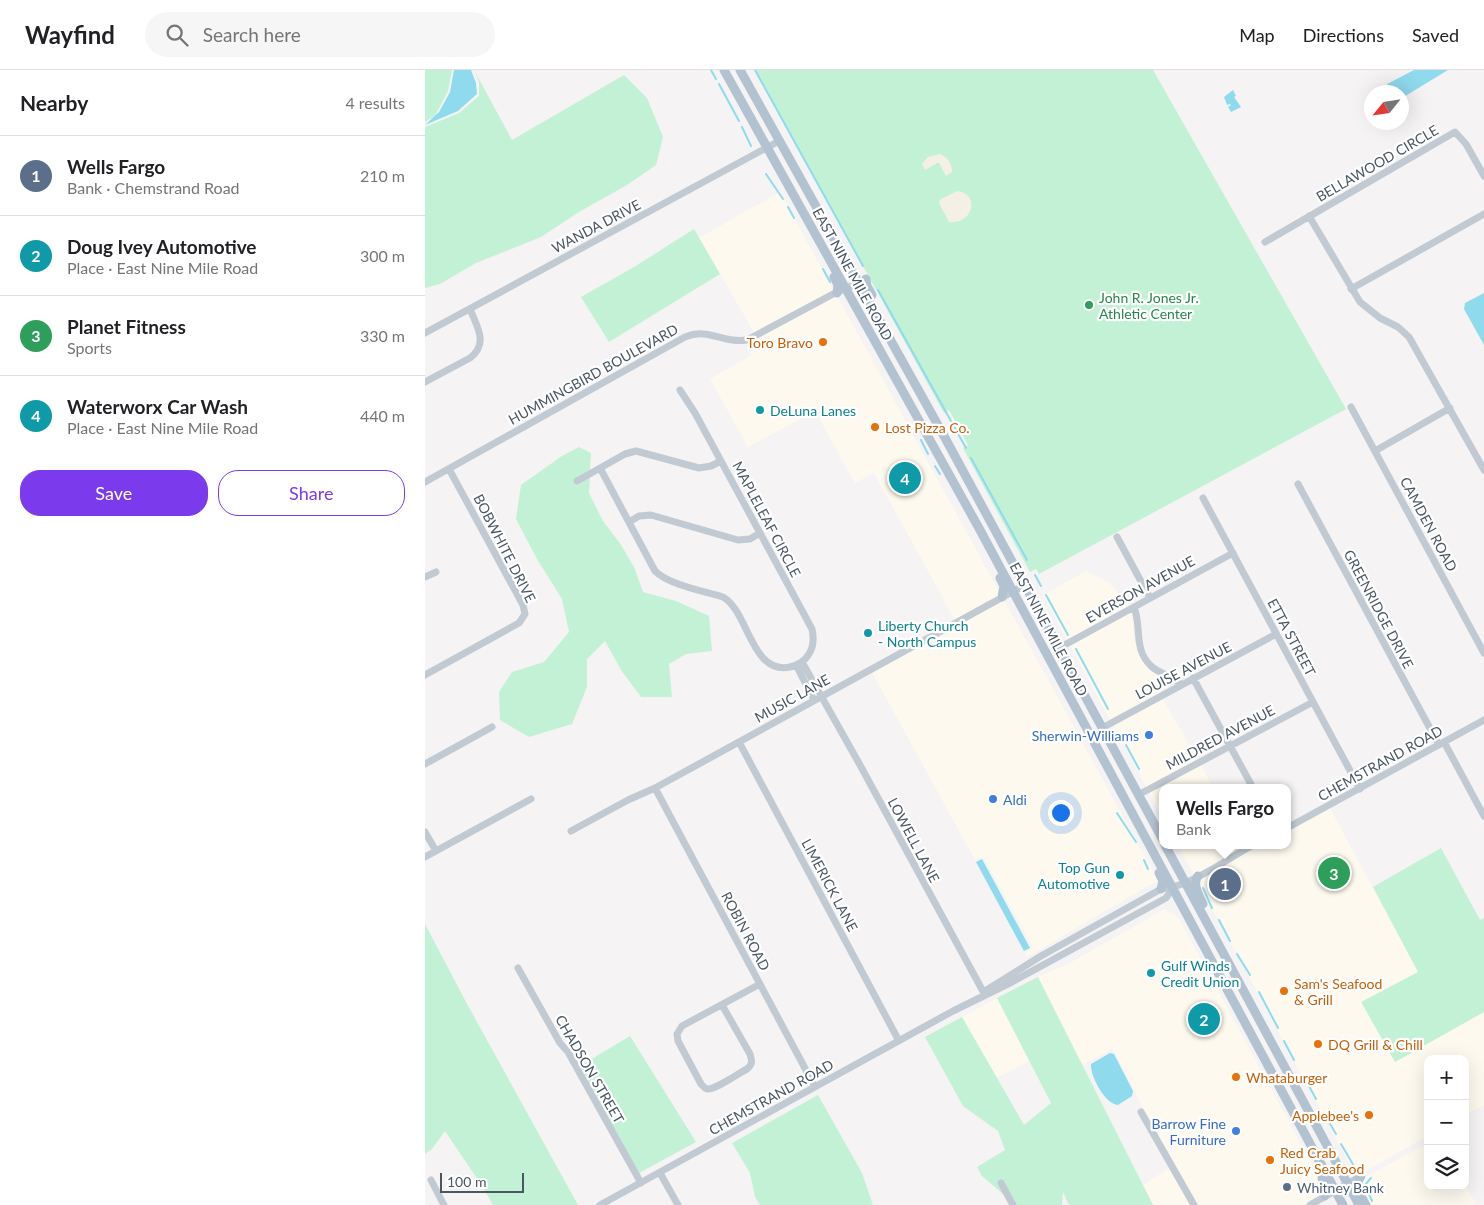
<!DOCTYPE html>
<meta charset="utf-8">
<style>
body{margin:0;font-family:Lato,sans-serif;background:#f6f6f6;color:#202124}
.controls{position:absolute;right:15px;bottom:15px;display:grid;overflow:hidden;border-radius:10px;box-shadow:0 5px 20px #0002}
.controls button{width:45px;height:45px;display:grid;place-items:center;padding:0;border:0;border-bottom:1px solid #e0e0e0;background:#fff;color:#202124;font:25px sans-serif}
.compass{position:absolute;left:939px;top:15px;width:45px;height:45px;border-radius:50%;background:#fff;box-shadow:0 5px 20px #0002;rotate:240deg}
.scale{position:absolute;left:15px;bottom:12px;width:84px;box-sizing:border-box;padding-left:5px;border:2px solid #4a5661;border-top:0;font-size:14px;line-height:18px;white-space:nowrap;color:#4a5661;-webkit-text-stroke:4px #fff;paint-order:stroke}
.you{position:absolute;left:635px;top:742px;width:18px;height:18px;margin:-12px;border:4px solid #fff;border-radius:50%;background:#1a73e8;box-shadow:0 0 0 8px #1a73e833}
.badge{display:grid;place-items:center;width:32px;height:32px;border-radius:50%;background:#7c3aed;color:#fff;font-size:16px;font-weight:700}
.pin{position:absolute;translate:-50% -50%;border:2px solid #fff;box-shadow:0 1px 5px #0006}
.popup{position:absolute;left:734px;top:714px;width:132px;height:65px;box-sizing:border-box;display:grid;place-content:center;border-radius:10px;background:#fff;filter:drop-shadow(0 1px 4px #0005);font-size:16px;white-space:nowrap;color:#757577}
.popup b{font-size:19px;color:#202124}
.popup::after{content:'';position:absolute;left:50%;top:100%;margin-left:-10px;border:10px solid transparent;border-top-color:#fff}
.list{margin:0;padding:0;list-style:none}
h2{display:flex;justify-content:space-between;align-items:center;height:65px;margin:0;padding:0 20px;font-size:21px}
h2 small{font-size:16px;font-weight:400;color:#757577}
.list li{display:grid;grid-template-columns:32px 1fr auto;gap:15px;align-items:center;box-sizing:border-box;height:80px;padding:0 20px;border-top:1px solid #e0e0e0}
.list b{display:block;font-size:19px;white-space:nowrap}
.list p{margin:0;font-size:16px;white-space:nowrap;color:#757577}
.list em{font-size:16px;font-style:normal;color:#757577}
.actions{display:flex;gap:10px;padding:15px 20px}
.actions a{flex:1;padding:11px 0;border:1px solid #7c3aed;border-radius:20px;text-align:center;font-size:18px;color:#7c3aed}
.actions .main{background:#7c3aed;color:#fff}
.icon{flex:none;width:28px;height:28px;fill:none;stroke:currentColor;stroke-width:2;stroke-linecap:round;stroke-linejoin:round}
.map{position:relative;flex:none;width:1059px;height:1135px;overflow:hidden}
header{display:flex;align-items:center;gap:30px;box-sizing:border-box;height:70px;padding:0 25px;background:#fff;border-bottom:1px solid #e0e0e0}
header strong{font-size:24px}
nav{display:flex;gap:28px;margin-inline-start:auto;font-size:18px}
.search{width:350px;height:45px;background:#f6f6f6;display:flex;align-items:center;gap:12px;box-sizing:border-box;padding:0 18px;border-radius:28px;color:#757577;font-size:19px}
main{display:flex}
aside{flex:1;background:#fff}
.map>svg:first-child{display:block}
</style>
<header>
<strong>Wayfind</strong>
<div class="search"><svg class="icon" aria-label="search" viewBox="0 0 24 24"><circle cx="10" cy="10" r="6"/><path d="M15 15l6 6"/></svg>Search here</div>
<nav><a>Map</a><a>Directions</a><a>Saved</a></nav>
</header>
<main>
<aside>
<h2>Nearby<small>4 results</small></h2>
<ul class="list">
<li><span class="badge" style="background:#5c6f8a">1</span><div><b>Wells Fargo</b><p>Bank · Chemstrand Road</p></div><em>210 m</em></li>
<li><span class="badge" style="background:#0f9aa8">2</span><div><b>Doug Ivey Automotive</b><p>Place · East Nine Mile Road</p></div><em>300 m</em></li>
<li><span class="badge" style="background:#2e9e5b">3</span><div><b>Planet Fitness</b><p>Sports</p></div><em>330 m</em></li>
<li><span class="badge" style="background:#0f9aa8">4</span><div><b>Waterworx Car Wash</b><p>Place · East Nine Mile Road</p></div><em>440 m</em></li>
</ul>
<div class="actions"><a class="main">Save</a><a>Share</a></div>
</aside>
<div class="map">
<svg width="1059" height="1135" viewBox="0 0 1059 1135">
<rect width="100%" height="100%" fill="#f5f3f3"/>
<path fill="#fdf9ef" d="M355,122L409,221L330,264L274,168Z
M412,226L576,525L530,550L449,403L430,413L390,341L323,377L285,309L327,285L321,273L330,270Z
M661,501L683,512L706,535L642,570L618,525Z
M579,530L733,810L602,887L600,883L606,880L607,876L559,788L555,787L550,790L447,602L534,557L533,555Z
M707,541L709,569L714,585L724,599L731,604L745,611L732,618L735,623L685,650L645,575Z
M737,628L773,690L722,718L688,655Z
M776,695L788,718H738L737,747L724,723Z
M905,738L993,902L937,932L970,992L1059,942V1035L1040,1045V989H1003V1066L931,1106L772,810L834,775H862L863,761Z
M753,775H821L769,805Z
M740,839L753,847L902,1122L879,1135H773L718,1038L691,983L687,979L656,996L613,907L643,894Z
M572,928L604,991L572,1008L537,947Z
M1003,1073V1116H1040V1114L1051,1135H946L933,1111Z
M744,1098L766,1135H728L718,1115Z"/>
<path fill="#c3f1d5" d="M0,0H27L23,21L10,46L0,52Z
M49,0L87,70L199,5L222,28L238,67L231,95L202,115L154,142L116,167L51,193L15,214L0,218V57L34,43L54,26V12Z
M330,0H728L921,339L614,504L611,499L605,502L538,378L543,375L524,340L519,343Z
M269,159L295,204L184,272L156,227L209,197Z
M154,377L166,383L165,400L148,410L151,415L165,407L164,423L178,451L196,475L209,497L218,522L251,531L284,546L287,581L261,584L244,594L247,627H216L196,600L180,571L162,589V617L147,654L104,667L75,650L74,622L87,602L119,592L144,562L137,529L112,489L91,449L96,415L137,386Z
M1016,778L1055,850L1059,848V942L970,992L936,932L993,902L948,817Z
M0,854L42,934L153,1135H68L57,1116L20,1061L7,1079L0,1084Z
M613,907L728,1135H644L638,1122L637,1135H592L578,1110L572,1113L579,1125L557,1106L552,1097L580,1080L573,1061L538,1036L500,967L537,947L599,1055L626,1033L572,928Z
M205,966L271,1072L214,1103L155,996Z
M393,1025L437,1103L448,1135H335L330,1127L325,1103L307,1073Z"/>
<path fill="#f5f0e5" d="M515,84C523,88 527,93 527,102L521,106L514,93H512L500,100L497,94L503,87Z
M532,121C555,123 549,155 524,152L514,133L516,129Z"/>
<path fill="#90daee" d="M29,0H46L51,13L52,24L33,41L0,55L14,42L25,22Z
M989,0H1023L977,28L976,22H966L962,14Z
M808,20L811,26L809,27L816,37L806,42L803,37L806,35L805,34L802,35L799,27Z
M1059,223V275L1039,239L1040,233Z
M557,789L605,878L599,881L551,792Z
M685,983L689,984L708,1021L707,1026L693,1035C680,1034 665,1006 666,994Z"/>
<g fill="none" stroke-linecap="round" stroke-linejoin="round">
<path stroke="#90daee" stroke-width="2" d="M286,0L291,9
M330,0L438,196
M294,14L314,51
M317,57L326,76
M341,104L358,129
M363,137L369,148
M398,199L405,212
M453,220L541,378
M496,370L503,384
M546,388L602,490
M510,396L515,404
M610,505L616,516
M621,525L643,565
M651,579L683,639
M701,675L714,699
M692,743L711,772
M719,790L723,799
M778,818L787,838
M794,850L805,871
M812,884L825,905
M834,922L853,958
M859,971L869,990
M884,1016L891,1029
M901,1047L911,1064
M916,1074L929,1096
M946,1108L940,1115L947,1131"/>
<path stroke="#c1cad2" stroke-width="7" d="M884,146L935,232L955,248L973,257L984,267L1059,400
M840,172L1030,62L1041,74L1059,106
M926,219L1059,144
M0,263L354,71
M0,312L45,288C64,273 52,257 45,239
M926,337L1059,583
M950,381L1025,338
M175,398L230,501C244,515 279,521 298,527C324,542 326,605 365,597C373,595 380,591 384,584C389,576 389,568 387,559L270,343L255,320
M152,411L200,384L211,381L274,398L286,396L296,391
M0,412L260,267C284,257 298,274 322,270L410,223L434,213
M873,414L1014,675
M778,428L935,719
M204,452L214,446L226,445L313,470L325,469L335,463
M692,467L725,528
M0,507L11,502
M709,537C717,557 708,579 726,596C735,605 749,605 756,615
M634,578L808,483
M377,592L435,695L560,925
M371,595L389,630
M0,605L94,553L100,544L98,535L24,399
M768,608L828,718
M677,658L851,564
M314,672L474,971
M1019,672L1059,746
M0,694L67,657
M230,718L390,1017
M713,725L888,632
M862,758L1059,650
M146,761L203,730L230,718L600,515
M0,762L11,781
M0,787L106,729
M93,898L135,973L143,982L216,1113
M560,921L616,886L736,819C765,817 802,789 828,775
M297,935L325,984C327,991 328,994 322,999C314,1003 290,1020 282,1019C279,1018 278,1016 276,1014L253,971L252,964L257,956L335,914
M716,1042L769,1135
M235,1103L253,1135
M6,1110L19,1135
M576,1113L588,1135
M175,1135L528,941L587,912L741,828L748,818
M885,1135L936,1106"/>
<path stroke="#b3c2d1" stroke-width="9" d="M299,0L555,460L918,1135
M315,0L519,366L738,770
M409,207L413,215L412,223
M441,209L442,216L447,225
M575,508L579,516L577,527
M740,775L934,1135
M734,803L738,811L736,819
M773,806C767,814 774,825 778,834
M936,1106C929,1116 935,1125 941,1135
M897,1108L902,1118L900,1126"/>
</g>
<circle fill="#2e9e5b" stroke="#fff" stroke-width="2" cx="664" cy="235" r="5"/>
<g fill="#e8710a" stroke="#fff" stroke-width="2">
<circle cx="398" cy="272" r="5"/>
<circle cx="450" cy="357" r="5"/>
<circle cx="859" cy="921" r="5"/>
<circle cx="893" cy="974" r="5"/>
<circle cx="811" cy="1007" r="5"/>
<circle cx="944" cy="1045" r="5"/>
<circle cx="845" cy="1090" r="5"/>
</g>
<g fill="#0f9aa8" stroke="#fff" stroke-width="2">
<circle cx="335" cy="340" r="5"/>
<circle cx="443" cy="563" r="5"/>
<circle cx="695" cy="805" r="5"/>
<circle cx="726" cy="903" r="5"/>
</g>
<g fill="#3f7fe0" stroke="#fff" stroke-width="2">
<circle cx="724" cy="665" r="5"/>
<circle cx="568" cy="729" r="5"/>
<circle cx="811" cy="1061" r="5"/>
</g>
<circle fill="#5c6f8a" stroke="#fff" stroke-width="2" cx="862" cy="1117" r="5"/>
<g text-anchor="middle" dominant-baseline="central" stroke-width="4.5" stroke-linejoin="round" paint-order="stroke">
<g font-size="14" fill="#4a5661" stroke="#fff">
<text transform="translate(952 93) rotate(-30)">BELLAWOOD CIRCLE</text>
<text transform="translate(171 156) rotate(-28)">WANDA DRIVE</text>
<text transform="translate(428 204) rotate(61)">EAST NINE MILE ROAD</text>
<text transform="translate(168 304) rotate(-29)">HUMMINGBIRD BOULEVARD</text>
<text transform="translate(342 449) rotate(62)">MAPLELEAF CIRCLE</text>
<text transform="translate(1004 454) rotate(62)">CAMDEN ROAD</text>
<text transform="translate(80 478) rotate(63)">BOBWHITE DRIVE</text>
<text transform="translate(715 519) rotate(-29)">EVERSON AVENUE</text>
<text transform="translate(954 539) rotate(62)">GREENRIDGE DRIVE</text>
<text transform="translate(624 559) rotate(62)">EAST NINE MILE ROAD</text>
<text transform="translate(867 567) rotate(62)">ETTA STREET</text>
<text transform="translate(758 600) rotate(-28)">LOUISE AVENUE</text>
<text transform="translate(367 628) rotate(-29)">MUSIC LANE</text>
<text transform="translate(795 667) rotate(-28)">MILDRED AVENUE</text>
<text transform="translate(955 693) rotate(-29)">CHEMSTRAND ROAD</text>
<text transform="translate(489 770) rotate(62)">LOWELL LANE</text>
<text transform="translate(405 815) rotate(62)">LIMERICK LANE</text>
<text transform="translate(321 861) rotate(62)">ROBIN ROAD</text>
<text transform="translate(165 999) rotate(60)">CHADSON STREET</text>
<text transform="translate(346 1027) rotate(-29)">CHEMSTRAND ROAD</text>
</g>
<g font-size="14" fill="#27864d" stroke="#fff" text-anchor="start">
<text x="674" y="227">John R. Jones Jr.<tspan x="674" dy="16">Athletic Center</tspan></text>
</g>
<g font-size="14" fill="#c56008" stroke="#fff" text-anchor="start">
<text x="388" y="272" text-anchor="end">Toro Bravo</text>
<text x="460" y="357">Lost Pizza Co.</text>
<text x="869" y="913">Sam's Seafood<tspan x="869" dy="16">&amp; Grill</tspan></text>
<text x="903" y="974">DQ Grill &amp; Chill</text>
<text x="821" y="1007">Whataburger</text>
<text x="934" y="1045" text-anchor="end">Applebee's</text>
<text x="855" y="1082">Red Crab<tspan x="855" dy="16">Juicy Seafood</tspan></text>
</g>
<g font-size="14" fill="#0d838f" stroke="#fff" text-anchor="start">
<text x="345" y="340">DeLuna Lanes</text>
<text x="453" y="555">Liberty Church<tspan x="453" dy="16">- North Campus</tspan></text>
<text x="685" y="797" text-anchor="end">Top Gun<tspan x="685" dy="16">Automotive</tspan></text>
<text x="736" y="895">Gulf Winds<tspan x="736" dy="16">Credit Union</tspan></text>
</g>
<g font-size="14" fill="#366cbe" stroke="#fff" text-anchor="end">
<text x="714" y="665">Sherwin-Williams</text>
<text x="578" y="729" text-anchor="start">Aldi</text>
<text x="801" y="1053">Barrow Fine<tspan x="801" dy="16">Furniture</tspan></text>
</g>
<g font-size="14" fill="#4e5e75" stroke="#fff" text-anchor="start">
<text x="872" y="1117">Whitney Bank</text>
</g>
</g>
</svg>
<div class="controls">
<button>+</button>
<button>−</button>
<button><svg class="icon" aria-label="layers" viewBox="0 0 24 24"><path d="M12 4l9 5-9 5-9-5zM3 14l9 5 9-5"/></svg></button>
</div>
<svg class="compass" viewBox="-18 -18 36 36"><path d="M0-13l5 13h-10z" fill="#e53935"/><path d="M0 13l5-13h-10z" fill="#757577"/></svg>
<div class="scale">100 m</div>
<div class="you"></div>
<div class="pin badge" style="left:800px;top:814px;background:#5c6f8a">1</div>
<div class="popup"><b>Wells Fargo</b>Bank</div>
<div class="pin badge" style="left:779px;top:949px;background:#0f9aa8">2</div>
<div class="pin badge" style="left:909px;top:803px;background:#2e9e5b">3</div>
<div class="pin badge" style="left:480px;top:408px;background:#0f9aa8">4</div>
</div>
</main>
